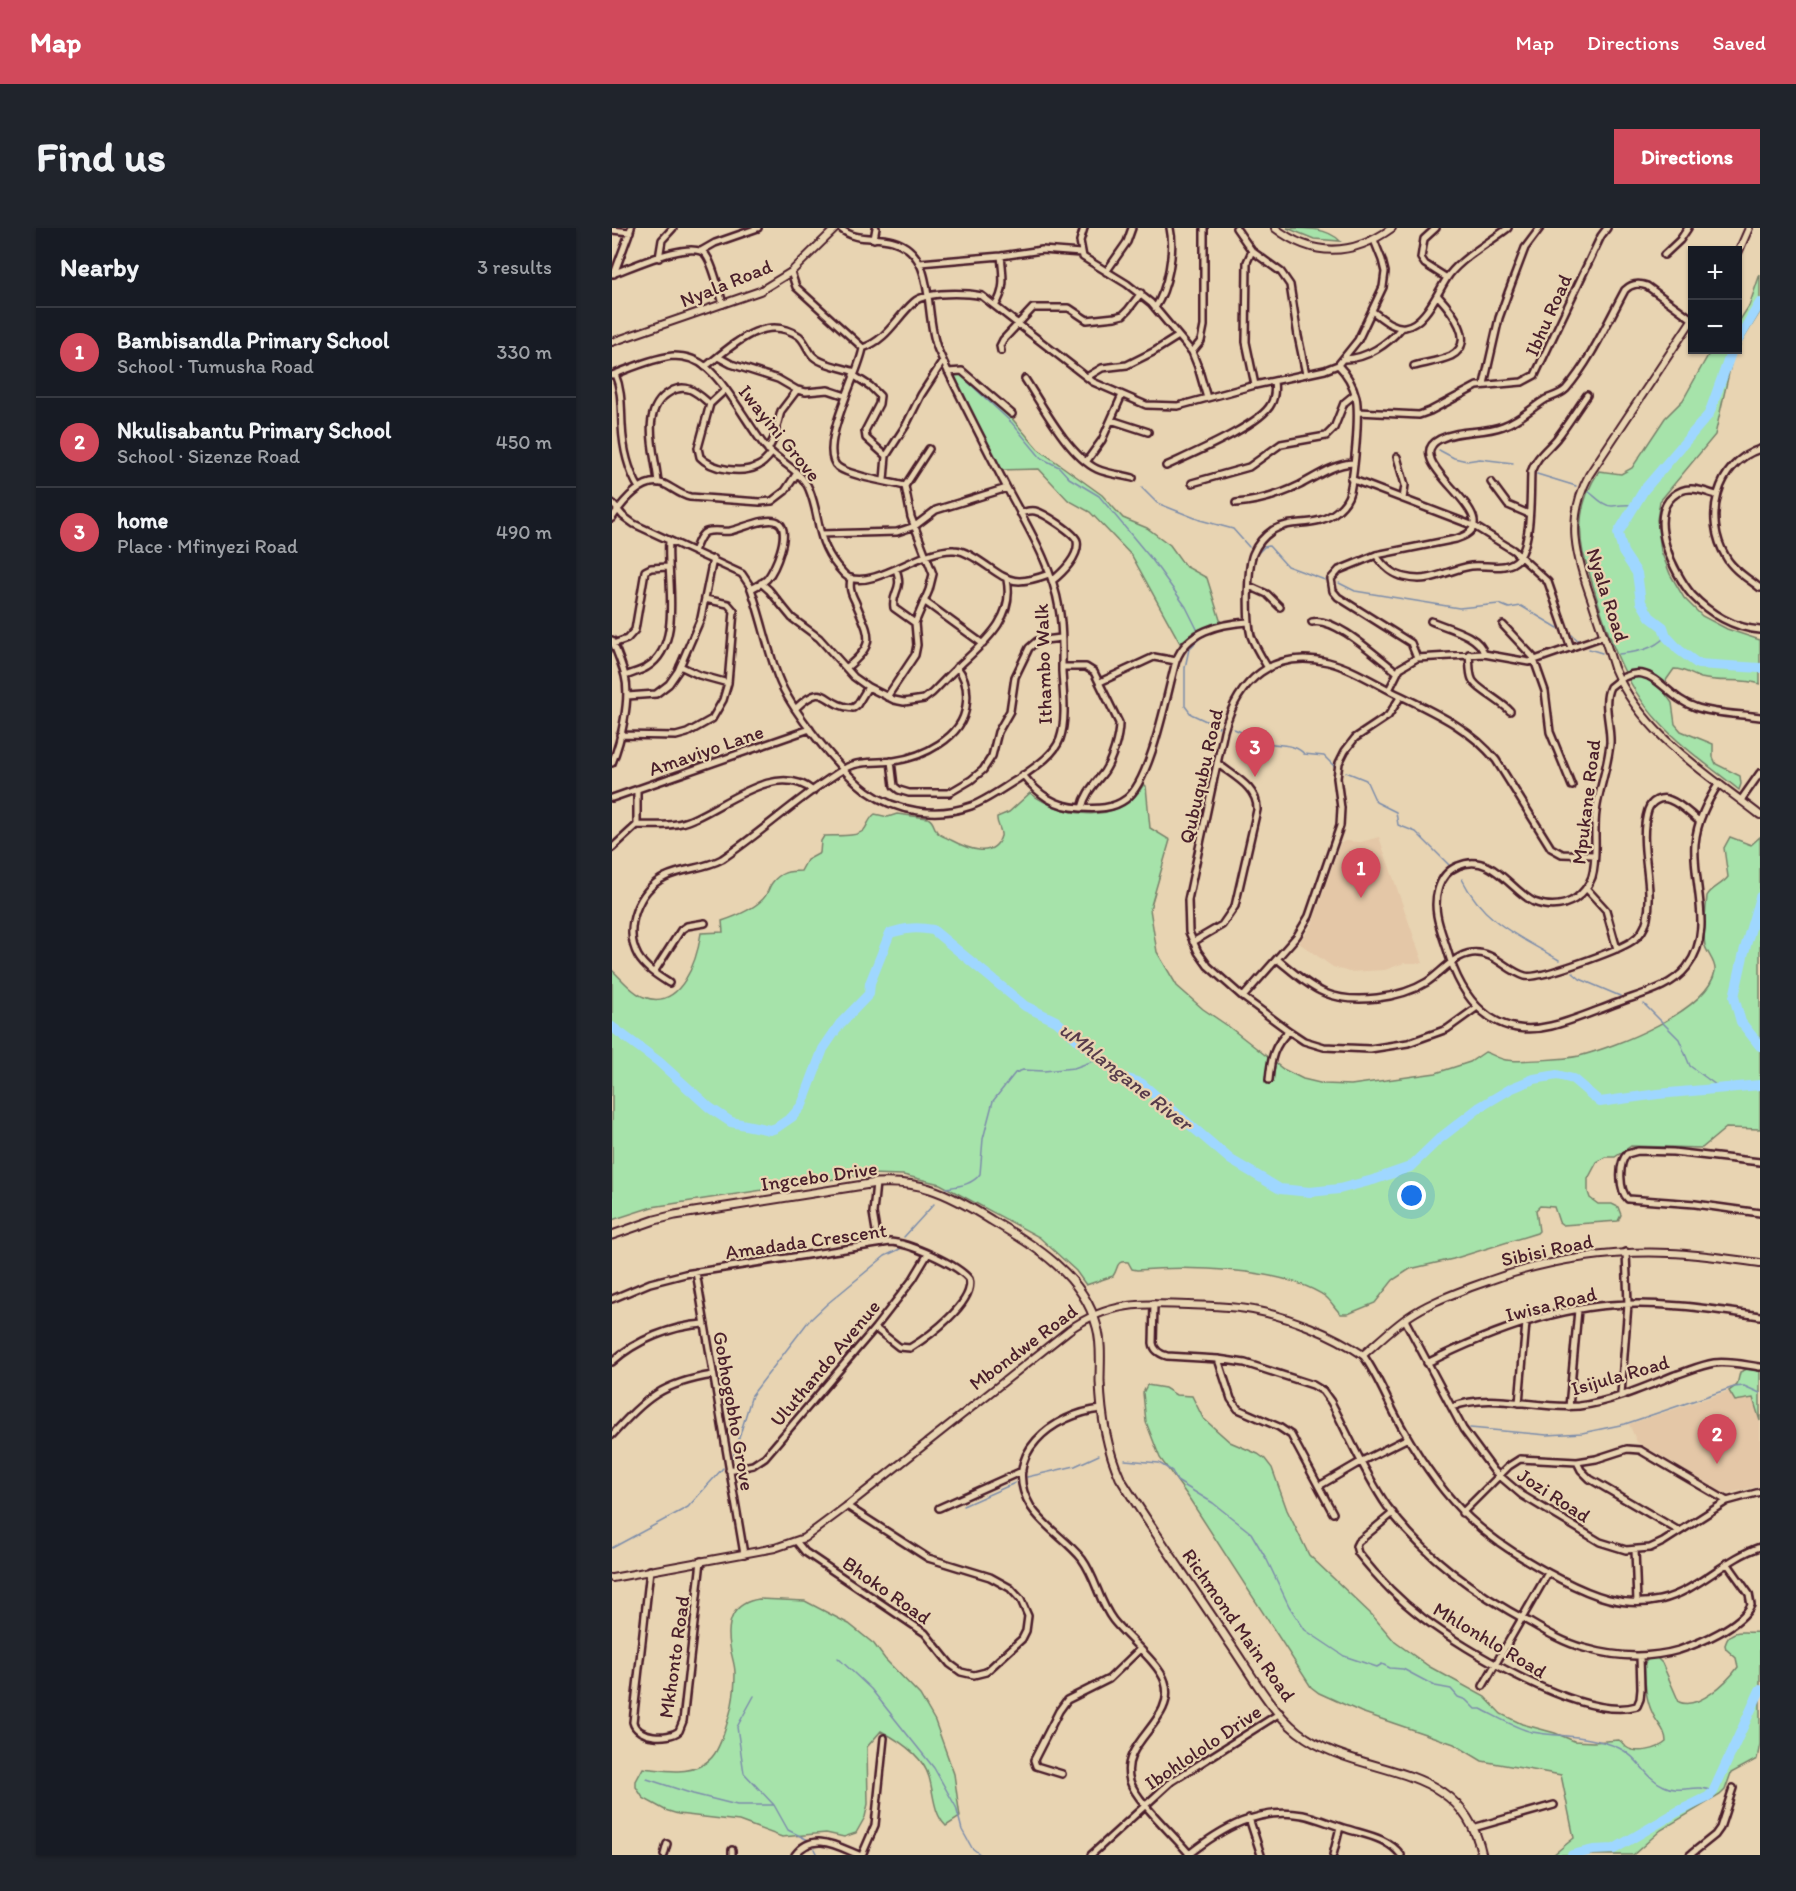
<!DOCTYPE html>
<meta charset="utf-8">
<style>
body{margin:0;font-family:Itim,sans-serif;background:#20242c;color:#f1f3f6}
.controls{position:absolute;right:18px;top:18px;display:grid;overflow:hidden;border-radius:0px;box-shadow:0 2px 4px #0004}
.controls button{width:54px;height:54px;display:grid;place-items:center;padding:0;border:0;border-bottom:2px solid #363941;background:#171b24;color:#f1f3f6;font:30px sans-serif}
.you{position:absolute;left:800px;top:968px;width:21px;height:21px;margin:-15px;border:4px solid #fff;border-radius:50%;background:#1a73e8;box-shadow:0 0 0 9px #1a73e833}
.badge{display:grid;place-items:center;width:39px;height:39px;border-radius:50%;background:#d1495b;color:#fff;font-size:20px;font-weight:700}
.pin{position:absolute;translate:-50% -50px;filter:drop-shadow(0 2px 3px #0008)}
.pin::after{content:'';position:absolute;top:32px;width:21px;height:18px;background:inherit;clip-path:polygon(0 0,100% 0,50% 100%)}
.list{margin:0;padding:0;list-style:none}
h2{display:flex;justify-content:space-between;align-items:center;height:78px;margin:0;padding:0 24px;font-size:26px}
h2 small{font-size:20px;font-weight:400;color:#9ea1a6}
.list li{display:grid;grid-template-columns:39px 1fr auto;gap:18px;align-items:center;box-sizing:border-box;height:90px;padding:0 24px;border-top:2px solid #363941}
.list b{display:block;font-size:22px;white-space:nowrap}
.list p{margin:0;font-size:20px;white-space:nowrap;color:#9ea1a6}
.list em{font-size:20px;font-style:normal;color:#9ea1a6}
.map{position:relative;flex:none;width:1148px;height:1627px;overflow:hidden;border-radius:0px}
header{display:flex;align-items:center;gap:36px;box-sizing:border-box;height:84px;padding:0 30px;background:#d1495b;color:#fff}
header strong{font-size:28px}
nav{display:flex;gap:33px;margin-inline-start:auto;font-size:21px}
.intro{display:flex;align-items:center;justify-content:space-between;box-sizing:border-box;height:144px;padding:0 36px}
h1{margin:0;font-size:42px}
.button{padding:15px 27px;border-radius:0px;background:#d1495b;color:#fff;font-size:21px;font-weight:700}
main{display:flex;gap:36px;padding:0 36px}
aside{flex:1;background:#171b24;border-radius:0px;box-shadow:0 2px 4px #0004}
.map>svg:first-child{display:block}
</style>
<header>
<strong>Map</strong>
<nav><a>Map</a><a>Directions</a><a>Saved</a></nav>
</header>
<div class="intro"><h1>Find us</h1><a class="button">Directions</a></div>
<main>
<aside>
<h2>Nearby<small>3 results</small></h2>
<ul class="list">
<li><span class="badge">1</span><div><b>Bambisandla Primary School</b><p>School · Tumusha Road</p></div><em>330 m</em></li>
<li><span class="badge">2</span><div><b>Nkulisabantu Primary School</b><p>School · Sizenze Road</p></div><em>450 m</em></li>
<li><span class="badge">3</span><div><b>home</b><p>Place · Mfinyezi Road</p></div><em>490 m</em></li>
</ul>
</aside>
<div class="map">
<svg width="1148" height="1627" viewBox="0 0 1148 1627">
<rect width="100%" height="100%" fill="#e8d4b2"/>
<filter id="ink" filterUnits="userSpaceOnUse"><feTurbulence type="fractalNoise" baseFrequency=".0167" numOctaves="2"/><feDisplacementMap in="SourceGraphic" scale="12" xChannelSelector="R" yChannelSelector="G"/><feConvolveMatrix kernelMatrix="1 2 1 2 8 2 1 2 1" color-interpolation-filters="sRGB"/></filter>
<g filter="url(#ink)">
<path fill="#e4c7a7" d="M767,609L811,735H792L773,742L737,744L721,739L687,715L700,697L728,616L733,613L749,614Z
M1117,1163L1123,1173L1141,1170L1148,1193V1258L1113,1266L1025,1214L1017,1196Z"/>
<path fill="#a6e3aa" stroke="#78816a" stroke-width="1.5" d="M675,0C694,0 716,0 728,13L702,11Z
M1148,46V84L1126,120V95L1137,78Z
M1099,122H1124L1121,127L1103,207L1048,273L1045,292L1049,323L1058,346L1072,370L1090,388L1115,401L1148,412V456C1129,450 1108,455 1089,450C1080,447 1072,441 1062,441L1055,451L1050,461L1060,475L1063,496L1069,503L1101,516V529L1104,536L1128,548L1129,556L1127,562C1100,540 1069,519 1046,493C1003,446 990,384 971,325C965,296 970,268 987,243L1009,246L1020,240L1053,190L1071,172Z
M341,147H349L397,187L426,221L490,267L511,290L535,300L558,317L573,338L595,350L609,395L583,403L568,415L520,328L478,284L456,272L427,241L389,242Z
M532,556L534,558L538,600L558,612L538,681L545,724L565,758L591,781L616,798L671,841L691,851L712,856L739,857L824,845L858,834L873,824C880,826 887,831 894,832C908,834 953,831 967,828C1003,819 1096,783 1103,743C1104,734 1096,727 1093,718C1090,703 1094,683 1095,668C1099,660 1110,657 1116,649L1112,620L1118,609L1139,617L1148,609V901L1114,900L1090,920L1019,918L1003,929H993L985,934L976,951V964L978,970L986,976H1000L1006,979L1009,987L1006,993L951,997L947,994L942,979L928,978L924,982L927,1003L925,1005L841,1031L798,1041L781,1052L763,1075L736,1086H729C723,1081 720,1074 714,1069C671,1039 576,1038 525,1042L520,1041L516,1034C503,1032 507,1040 501,1048L474,1057L464,1043L427,1009L328,956L291,947L256,946L40,979L0,992V742C9,750 20,765 32,769C69,783 85,732 89,705L111,704L110,693C125,688 140,682 151,671C156,666 156,660 160,655C168,644 177,643 189,643L195,632L208,625L209,613L212,608C223,607 244,610 252,602C256,597 257,590 263,586L276,589L285,586L316,590C323,594 321,600 326,605C329,608 336,610 339,612C354,620 382,632 389,608C390,601 384,596 385,589L397,584L418,565C451,590 509,598 532,556Z
M1135,1141L1148,1143V1193L1141,1170L1123,1173L1117,1163L1125,1157L1128,1144Z
M535,1157L553,1160L564,1167L580,1168L591,1190L618,1214L646,1226L653,1231L660,1240L675,1282L697,1327L760,1387L783,1414L818,1439L873,1469L889,1486L910,1496L943,1505L962,1513L981,1514L1007,1512C1010,1514 1012,1517 1014,1519C1025,1527 1046,1521 1054,1514C1054,1501 1044,1495 1040,1484C1033,1469 1033,1452 1032,1436L1036,1431L1045,1430L1050,1435L1067,1474C1086,1482 1115,1454 1126,1439L1124,1430L1114,1421L1113,1417C1118,1398 1134,1406 1148,1404V1516L1145,1531L1119,1545L1113,1562L1108,1567L1049,1602L1021,1627H941L962,1610L949,1547L870,1533L842,1516L749,1484L707,1465L699,1459L575,1267L548,1230L534,1194L531,1165Z
M147,1371L193,1373L237,1396L262,1416L273,1431L308,1467L323,1493L342,1546L348,1589L334,1598C321,1585 322,1566 317,1549C311,1528 288,1513 269,1503L255,1519L256,1576L253,1589L244,1605L232,1609L214,1605L170,1609L127,1593L66,1586L53,1582L31,1570L24,1559V1553L31,1540C50,1542 73,1547 90,1537C103,1530 106,1520 111,1508C119,1484 123,1470 123,1445C123,1436 119,1427 118,1418C114,1393 121,1375 147,1371Z"/>
<g fill="none" stroke-linecap="round" stroke-linejoin="round">
<path stroke="#7d8daa" stroke-width="1.5" d="M356,154L400,195L429,230L447,239L457,250L487,268L541,333L574,379L585,401
M827,222L842,230L855,233L868,231L901,235
M925,246L964,258
M530,260L545,275L588,292L621,301L637,319
M976,263C983,268 992,279 1001,278C1008,277 1014,276 1021,277
M647,324L652,319L657,318L675,338L713,352
M727,355L743,363L847,380L887,376L897,380L909,378L946,400
M960,407L967,413
M588,410L577,421L573,440V478L579,486L607,499
M977,421L990,425
M1007,426C1025,424 1041,422 1054,408
M622,501C633,505 645,512 657,515C668,518 685,516 692,526L712,528L722,538
M734,544L754,552L764,574L784,584L786,597L804,604L837,637
M850,651C872,695 907,708 947,732
M961,745L968,751L1008,768
M1032,776L1067,811L1078,838L1108,860
M334,960C347,958 360,957 368,946L371,911L381,873L403,845L411,842L432,843L462,840L487,831L493,835
M292,1009L322,976
M858,1200L935,1207L970,1205L1013,1196L1122,1159L1132,1158L1148,1165
M121,1230L140,1167L196,1094L215,1076L273,1028L288,1021
M513,1232L547,1235L560,1243L565,1253L601,1275L639,1305L655,1332L677,1378L693,1402L732,1428L765,1439L770,1436L778,1440L791,1441L823,1458L839,1461L846,1469L854,1472L863,1481H869C885,1489 903,1500 920,1504C949,1509 979,1507 1007,1520C1027,1529 1033,1550 1052,1558C1069,1567 1085,1554 1101,1564
M415,1249L463,1238L487,1227
M351,1278L403,1255
M0,1320L76,1279L111,1240
M226,1430L259,1461L322,1540L344,1579L350,1602L360,1620L369,1627
M142,1468L125,1499L132,1545L162,1577L176,1602L196,1612
M35,1551L81,1566L125,1577H162
M203,1621L206,1627"/>
<path stroke="#9fd7ff" stroke-width="10" d="M1126,112L1148,75
M1120,122L1097,186L1032,262L1006,305L1011,324L1025,345L1029,374L1038,389L1051,399L1054,408L1067,422L1086,436L1148,440
M1148,669L1132,724L1122,769L1129,794L1148,818
M0,799L46,833L98,880L119,894L158,902L164,900L180,889L190,877L211,821L228,796L257,766L258,755L278,705C294,700 305,699 321,702L413,778L444,793L509,849L529,855L619,932L668,961L698,964L727,961L761,952L798,939L827,911L868,879L900,860L922,851L945,847L961,851L988,874L1046,866L1148,857
M960,1627L981,1622L1002,1621L1065,1584L1096,1569L1101,1564L1148,1462"/>
<g stroke="#4a1f2b" stroke-width="10">
<path id="minor" d="M472,0L468,13L471,29L515,56L539,75L580,124L586,139L595,170
M624,0L640,23L669,44L678,57L686,108L694,146
M824,0L812,11L809,30L813,36L835,50
M0,2L18,4
M262,11L264,0
M89,23L103,15L146,0
M640,23L635,34L634,114L643,157
M1052,27L1068,12L1076,0
M47,30L50,12L61,0
M308,35L389,28L430,22L469,25
M179,44L184,59L251,120
M494,44L515,14L520,0
M0,46C18,40 81,10 94,27C102,38 107,63 111,76
M2,46L19,0
M383,78C394,62 391,47 389,28
M543,80C556,60 563,23 558,0
M760,83C769,89 781,101 793,99C814,96 826,62 837,47C851,29 878,14 896,0
M251,120C276,111 284,90 302,74C314,63 355,65 370,68L481,154L534,177L566,178L643,157L713,142L726,137L746,112L771,59L773,44L770,32L762,12
M251,120C248,144 204,221 226,239C238,248 277,254 293,258
M389,123L388,118L391,112L421,80H457L475,92L503,89L511,87L516,82L529,65
M580,124L589,113L592,98V0
M106,129L119,136L166,151L185,162L194,164L216,162L234,168
M733,131C754,131 776,116 789,100
M802,138C813,135 828,133 839,128C866,114 838,81 826,68
M93,139C119,119 152,84 187,108C193,113 195,121 200,127C209,137 230,139 243,144
M336,144L350,143L400,186
M3,146C10,163 9,178 10,197C11,220 15,240 27,260
M0,147C19,140 41,130 61,128C73,128 86,132 95,140C115,157 135,195 152,217C165,233 189,242 197,261C209,290 203,310 225,338C229,342 232,348 238,350C264,360 311,320 342,322C350,322 356,326 363,330C395,350 397,361 437,346
M241,147L258,158L268,168L267,176L253,203L254,210L274,228
M475,149L490,140L515,137L541,124L565,109
M413,151C430,177 457,228 485,241C496,246 510,247 521,250
M872,156L887,90L896,65L913,20L928,0
M113,162L98,176L86,220L88,229C100,242 130,246 146,238C151,236 156,230 160,225
M746,184L807,187L818,183L865,158L910,154L923,147L989,8L995,0
M499,192L536,204
M1148,221C1104,235 1091,291 1114,329C1121,342 1137,351 1148,360
M156,222L162,210L169,183L185,162
M785,229L793,257L791,271
M474,234L490,212L510,167
M554,238C577,227 649,197 659,176C663,169 663,161 662,153
M739,251L862,298L901,322L936,354L959,420
M272,252L274,228L294,197L309,167L331,133
M879,254L896,277L917,286
M46,255C44,226 26,182 58,164C75,154 85,165 98,176
M580,255L637,239L669,216L714,208L722,200L732,175L743,166
M293,258L317,221
M1105,267C1096,265 1086,260 1078,261C1072,261 1066,264 1061,268C1035,290 1062,346 1080,367C1098,386 1122,400 1148,402
M0,275L11,288L22,296L130,346L138,358C149,388 155,420 166,449C178,481 227,542 255,563C284,584 325,590 359,578C375,572 391,560 406,551C420,541 442,528 448,511C455,491 451,464 450,443C450,422 451,400 447,380C440,337 415,298 395,260C371,214 347,168 326,122C311,87 326,26 281,13C262,7 245,15 228,0
M624,275C647,273 668,267 688,257C705,248 722,236 741,235
M408,285C413,284 418,282 423,283C432,285 463,305 465,313C468,328 450,345 440,353
M0,290C10,275 31,248 52,256C61,260 68,267 78,269L148,274L160,273L173,263L185,245
M209,306L285,304L303,298L324,282L395,260
M82,323C85,317 88,306 94,304C101,301 110,304 118,303C129,301 158,287 167,295C179,304 163,342 155,351C151,355 145,358 139,361
M764,327C771,338 779,346 792,349C820,356 833,342 859,338C874,336 895,344 907,330C920,312 918,266 919,244C924,229 935,222 945,210C956,196 965,181 975,167
M284,341C292,363 279,363 282,380L303,395
M149,355L157,362L180,390L207,410L242,449L256,459L282,472L292,474L312,471L320,465C329,456 337,447 347,438C371,415 403,391 395,352
M637,358L655,366L668,379
M312,373L371,416
M819,393C835,400 868,407 872,426
M700,394C723,388 766,430 785,444
M891,397L921,429L933,463L938,504L960,558
M0,412C5,424 10,436 13,448C19,471 9,513 0,535
M1,416L15,411L23,402L33,343L39,340L56,339
M857,426C858,434 857,444 860,451C863,460 889,473 898,483
M805,430L799,415L726,369L721,363L719,351L727,342L764,327L844,311C907,292 782,234 828,211C848,201 871,206 891,198C910,191 919,180 934,171C941,168 948,167 954,161C979,132 995,95 1013,62C1020,55 1027,55 1035,58L1080,91
M68,438L87,447L116,455
M450,439H474L482,444L507,495C507,510 500,532 492,544C483,556 473,565 470,580
M234,440C266,415 257,407 243,373C239,365 237,360 239,350
M656,440C650,430 643,419 639,408C635,392 635,341 641,326C645,316 652,308 661,302C682,290 704,301 725,283C731,278 736,272 738,264C742,245 748,187 744,169C741,157 735,146 726,137
M13,448C20,445 29,443 35,439C72,417 54,349 57,313
M488,454L542,429L564,433
M777,462L788,440L805,430L872,426L917,434L992,408
M15,468L44,466L57,456L66,443L89,390L101,331
M275,469L303,427L305,417L303,395L317,362L321,346L299,289L293,258
M183,481C215,450 210,478 241,480L245,477L256,459
M8,507L64,508L75,505L100,491L111,472L116,455L122,383L116,376L93,371
M279,533L282,558L287,562L297,565H337L359,552L371,542L380,528L386,504L398,483L403,449L417,420L425,413L449,410
M411,547C427,567 443,579 469,580C485,581 501,581 514,571C539,553 555,465 564,433C575,403 607,396 636,394
M1107,555C1095,574 1085,593 1083,616C1080,656 1103,703 1075,739C1059,760 1029,766 1005,775C983,783 961,793 939,798C881,812 849,771 835,721C829,702 820,683 826,662C829,651 836,642 846,638C879,623 898,662 922,674C935,679 950,679 963,671C970,666 977,657 980,649C986,629 981,605 984,584C987,560 996,539 998,515C999,497 990,475 998,459C1038,423 1050,469 1083,479C1103,486 1127,486 1148,489
M0,570L198,501
M1129,572L1148,545
M25,597C42,597 60,599 76,593C111,580 164,532 201,563
M0,620L25,597V561
M974,660L994,682L1005,721
M581,714L610,697L623,678L645,582C646,559 621,548 605,535
M665,731C680,743 696,758 713,765C742,777 789,770 815,754C829,745 842,727 860,725C883,723 893,742 913,748C926,752 1007,722 1020,713C1028,708 1033,700 1035,691C1043,655 1025,617 1036,582C1039,573 1049,568 1058,572C1069,576 1078,586 1087,593
M42,744L69,702L75,698L93,695
M57,755C46,748 33,740 26,728C11,701 26,662 53,649C71,640 92,641 110,631C152,603 189,567 232,541C246,532 266,535 282,533C310,529 351,510 354,478C356,465 354,450 345,439
M631,769L685,708L697,688L728,598L729,580L725,550L727,535L733,523L743,510L776,488L789,468
M864,780L835,801L796,815L758,821L712,819L692,813L677,803L631,769L596,738L586,724L577,704L576,672L612,503C626,452 661,421 716,434C740,440 764,456 787,467C823,485 858,500 884,532L939,620L950,626L982,627
M657,852C659,831 661,818 677,803
M1148,934L1061,924L1026,923L1015,926C1006,935 1007,963 1016,971L1083,976L1148,985
M264,955L261,985L266,1015
M84,1044L132,1326
M0,1071L38,1055L73,1046L278,1014C297,1015 345,1036 357,1051C364,1074 316,1109 298,1120L287,1119L263,1100
M542,1076L541,1115C542,1123 548,1126 555,1128L606,1131L633,1135L701,1157L711,1163L719,1174C737,1208 753,1246 775,1278C812,1329 863,1365 919,1395C936,1405 953,1415 972,1420C1003,1429 1036,1431 1067,1422C1088,1415 1129,1398 1139,1377L1137,1366L1115,1335
M793,1092L851,1201L882,1243L910,1267L988,1314L1014,1322L1038,1320L1051,1314L1115,1273L1148,1264
M751,1127C768,1151 777,1178 792,1203C835,1278 871,1311 948,1351C981,1368 1011,1380 1048,1372C1086,1363 1112,1331 1148,1319
M606,1131L619,1171L626,1181L667,1199L679,1207L721,1285
M0,1134C24,1112 60,1098 92,1096
M815,1135C871,1107 935,1082 998,1077C1048,1073 1099,1081 1148,1088
M1009,1166L1016,1076L1014,1024
M907,1175L914,1095
M840,1179C880,1163 925,1182 967,1178C999,1174 1033,1159 1063,1147C1076,1143 1089,1137 1102,1135C1117,1133 1133,1137 1148,1139
M957,1179L966,1082
M489,1181C442,1186 387,1227 419,1279C432,1299 455,1312 470,1331C484,1350 487,1374 501,1392C514,1409 548,1436 553,1454C565,1493 506,1514 518,1553C524,1573 564,1609 578,1627
M0,1207C34,1170 50,1155 101,1147
M965,1234L969,1242L978,1251L1067,1303
M117,1242L141,1237L153,1229L263,1100L301,1051L316,1026
M707,1258L750,1233L796,1210
M327,1280L410,1243
M781,1285L746,1314L744,1318L746,1325C765,1349 787,1372 811,1390C853,1422 972,1494 1025,1478L1028,1471L1029,1461L1028,1428
M850,1285L897,1238L908,1231L965,1234L984,1231L1015,1221L1028,1222L1033,1225L1115,1273
M184,1313L193,1324L313,1405L338,1436L349,1444L362,1447L374,1444L410,1411L414,1403L416,1388L409,1372L398,1360L378,1349L316,1330L235,1278
M1023,1322L1025,1374
M38,1342L21,1494C25,1510 56,1512 67,1503L71,1493L89,1333
M871,1458L936,1345
M450,1546L424,1538L422,1532L447,1483L455,1472L497,1451L527,1422
M637,1590L649,1627
M861,1600L942,1577
M52,1627L55,1616
M120,1627V1622
M183,1627C201,1603 225,1618 247,1627
M250,1627L263,1597L272,1510
M479,1627L559,1554L668,1485
M576,1627C610,1600 646,1579 691,1587C706,1590 720,1597 735,1601C754,1607 776,1610 789,1627
M721,1627L728,1599
M1078,1627L1103,1607L1108,1600L1121,1560"/>
</g>
<g stroke="#4a1f2b" stroke-width="10">
<path id="tertiary" d="M663,0C702,30 741,28 780,0
M1126,25L1137,0
M1080,92L977,247C953,293 964,327 980,373C987,395 995,417 1002,440C1030,506 1094,545 1148,587
M0,114L148,63L179,44L224,0
M0,1350L163,1320L192,1310L235,1278L457,1102C496,1074 531,1075 576,1077C598,1078 619,1078 641,1082C678,1089 720,1106 751,1127C766,1114 780,1100 796,1089C816,1075 839,1067 862,1058C925,1034 990,1022 1058,1025C1088,1026 1118,1031 1148,1035"/>
</g>
<g stroke="#4a1f2b" stroke-width="11">
<path id="secondary" d="M0,1007L43,992L63,987L264,955C283,954 301,955 318,961C340,968 360,980 379,992C423,1018 471,1046 485,1099C490,1116 488,1135 488,1153C489,1187 494,1219 508,1250C543,1306 581,1359 617,1414C638,1444 657,1481 686,1504C748,1553 849,1528 870,1627"/>
</g>
<use href="#minor" stroke="#e8d4b2" stroke-width="5"/>
<use href="#tertiary" stroke="#e8d4b2" stroke-width="6"/>
<use href="#secondary" stroke="#e8d4b2" stroke-width="7"/>
</g>
</g>
<g text-anchor="middle" dominant-baseline="central" stroke-width="4.5" stroke-linejoin="round" paint-order="stroke">
<g font-size="20" fill="#4a1f2b" stroke="#e8d4b2">
<text transform="translate(114 55) rotate(-22)">Nyala Road</text>
<text transform="translate(936 87) rotate(-66)">Ibhu Road</text>
<text transform="translate(168 205) rotate(51)">Iwayini Grove</text>
<text transform="translate(996 367) rotate(72)">Nyala Road</text>
<text transform="translate(431 436) rotate(-92)">Ithambo Walk</text>
<text transform="translate(94 522) rotate(-19)">Amaviyo Lane</text>
<text transform="translate(589 548) rotate(-77)">Qubuqubu Road</text>
<text transform="translate(974 574) rotate(-83)">Mpukane Road</text>
<text transform="translate(207 948) rotate(-8)">Ingcebo Drive</text>
<text transform="translate(194 1013) rotate(-8)">Amadada Crescent</text>
<text transform="translate(935 1022) rotate(-12)">Sibisi Road</text>
<text transform="translate(939 1076) rotate(-14)">Iwisa Road</text>
<text transform="translate(411 1119) rotate(-37)">Mbondwe Road</text>
<text transform="translate(213 1135) rotate(-50)">Uluthando Avenue</text>
<text transform="translate(1008 1147) rotate(-16)">Isijula Road</text>
<text transform="translate(122 1183) rotate(80)">Gobhogobho Grove</text>
<text transform="translate(942 1267) rotate(33)">Jozi Road</text>
<text transform="translate(275 1362) rotate(35)">Bhoko Road</text>
<text transform="translate(627 1397) rotate(55)">Richmond Main Road</text>
<text transform="translate(878 1412) rotate(31)">Mhlonhlo Road</text>
<text transform="translate(62 1429) rotate(-82)">Mkhonto Road</text>
<text transform="translate(591 1519) rotate(-34)">Ibohlololo Drive</text>
</g>
<g font-size="21" font-style="italic" fill="#573b4b" stroke="#e8d4b2">
<text transform="translate(514 848) rotate(38)">uMhlangane River</text>
</g>
</g>
</svg>
<div class="controls">
<button>+</button>
<button>−</button>
</div>
<div class="you"></div>
<div class="pin badge" style="left:749px;top:670px">1</div>
<div class="pin badge" style="left:1105px;top:1236px">2</div>
<div class="pin badge" style="left:643px;top:549px">3</div>
</div>
</main>
